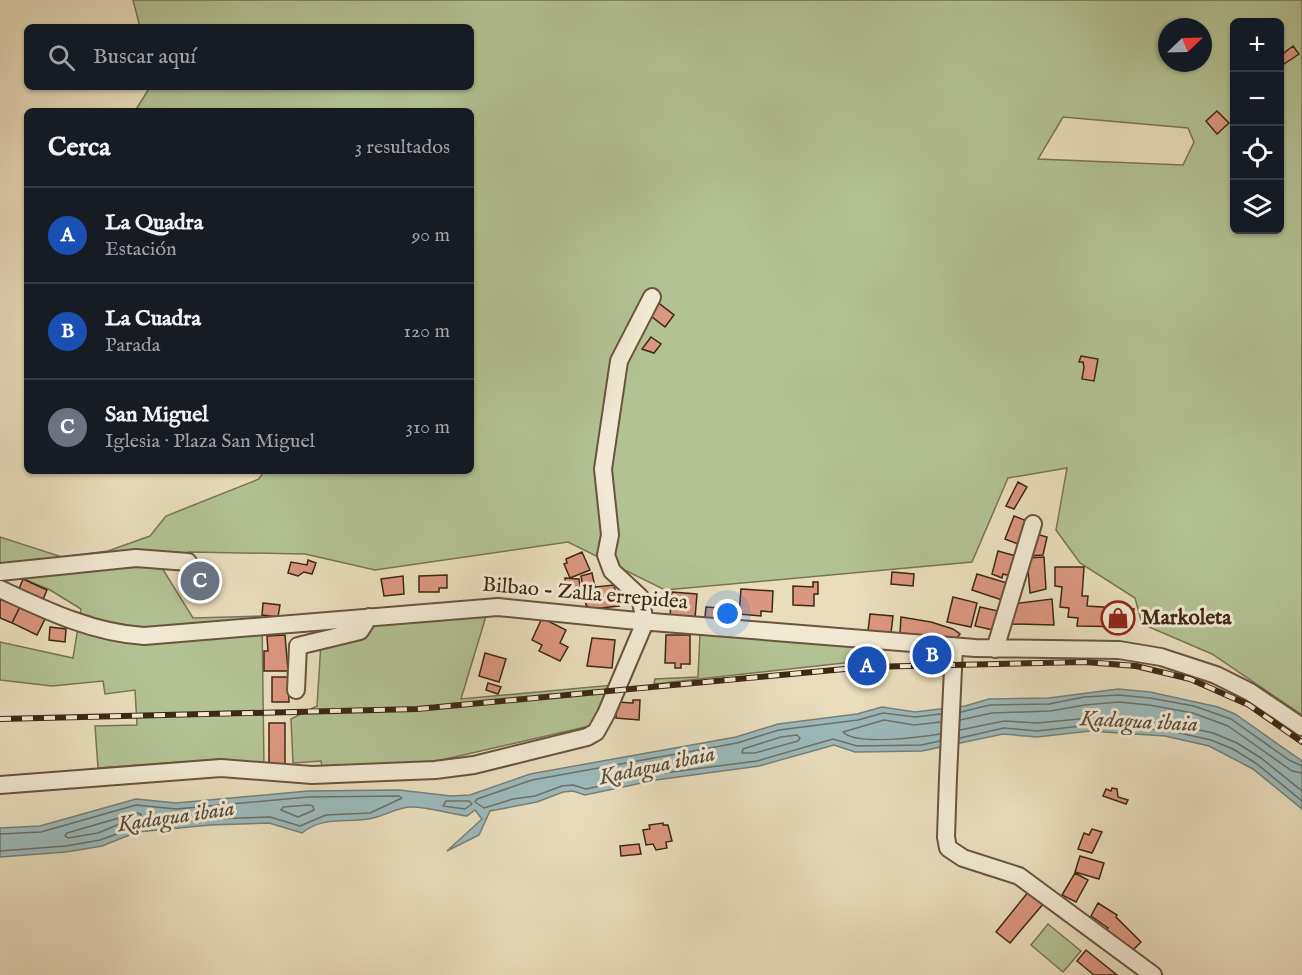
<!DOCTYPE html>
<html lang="es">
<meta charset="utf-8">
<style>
body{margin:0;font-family:"IM FELL English",serif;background:#242831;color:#f1f3f6}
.controls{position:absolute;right:18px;top:18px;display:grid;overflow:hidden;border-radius:9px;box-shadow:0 2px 4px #0004}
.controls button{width:54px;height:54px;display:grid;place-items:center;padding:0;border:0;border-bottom:2px solid #363941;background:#171b24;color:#f1f3f6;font:30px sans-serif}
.compass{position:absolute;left:1158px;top:18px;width:54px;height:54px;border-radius:50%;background:#171b24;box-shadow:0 2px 4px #0004;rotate:67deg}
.you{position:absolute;left:728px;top:614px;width:21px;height:21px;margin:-15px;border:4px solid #fff;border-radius:50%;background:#1a73e8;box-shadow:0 0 0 9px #1a73e833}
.badge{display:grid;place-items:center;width:39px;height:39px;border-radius:50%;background:#c59692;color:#fff;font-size:20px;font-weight:700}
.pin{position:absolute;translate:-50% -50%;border:3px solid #fff;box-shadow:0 2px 6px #0006}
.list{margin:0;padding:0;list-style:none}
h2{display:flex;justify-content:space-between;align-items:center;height:78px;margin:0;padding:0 24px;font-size:26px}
h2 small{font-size:20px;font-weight:400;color:#9ea1a6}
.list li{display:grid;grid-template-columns:39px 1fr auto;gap:18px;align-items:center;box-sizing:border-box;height:96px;padding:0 24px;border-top:2px solid #363941}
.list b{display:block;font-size:22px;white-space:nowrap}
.list p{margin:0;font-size:20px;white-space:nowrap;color:#9ea1a6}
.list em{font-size:20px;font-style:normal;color:#9ea1a6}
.icon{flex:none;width:33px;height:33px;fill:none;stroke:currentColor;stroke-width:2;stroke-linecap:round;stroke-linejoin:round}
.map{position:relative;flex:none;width:1302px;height:975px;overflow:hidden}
.search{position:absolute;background:#171b24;box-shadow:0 2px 4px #0004;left:24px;top:24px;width:450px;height:66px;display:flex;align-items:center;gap:15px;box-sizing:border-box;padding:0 21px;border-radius:9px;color:#9ea1a6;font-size:22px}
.panel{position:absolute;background:#171b24;box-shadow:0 2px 4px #0004;left:24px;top:108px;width:450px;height:366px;border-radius:9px}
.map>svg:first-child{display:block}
</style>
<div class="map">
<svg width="1302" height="975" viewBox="0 0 1302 975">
<rect width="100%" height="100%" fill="#e9ddbc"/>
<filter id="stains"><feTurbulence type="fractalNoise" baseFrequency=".00333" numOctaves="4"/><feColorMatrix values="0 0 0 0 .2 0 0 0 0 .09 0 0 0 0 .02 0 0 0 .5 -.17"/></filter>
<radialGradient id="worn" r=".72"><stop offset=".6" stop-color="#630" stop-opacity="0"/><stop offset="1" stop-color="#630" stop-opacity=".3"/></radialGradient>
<path fill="#b3c293" stroke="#787552" stroke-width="1.5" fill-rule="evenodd" d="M133,0H1302V715L1212,654L1142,624L1135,598L1080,563L1056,530L1067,468L1008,478L972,562L665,590L568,542L375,570L305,554L189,552L162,568L193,618L262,616L264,769L221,759L98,768L95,726L137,725L135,690L105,694L103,681L52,686L0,680V642L73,658L81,609L50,590L0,569V537L62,557L108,551L150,536L166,516L259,479L264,471H471V111H135L150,87H471V27H140ZM1234,22H1280V230H1234ZM1167,27H1203V63H1167ZM1063,117L1188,128L1194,142L1183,165L1038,159Z
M486,616L461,699L613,685L594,725L437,761L322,767L321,761L293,763L291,719L317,706L321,643L370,625Z
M700,634L868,646L862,661L654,684L655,679L698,677Z
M1048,924L1081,951L1063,972L1031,945Z"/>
<path fill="#9cb9bb" stroke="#767f77" stroke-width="1.5" d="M1118,689L1150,692L1218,707L1235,714L1302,761V809L1253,769L1209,746L1165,736L1090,731L1037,737L1003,734L922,751L855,752L834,745L759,766L656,780L585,795L573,791L563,792L537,802L490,811L479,835L447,851L482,819L475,810L467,816C449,814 430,807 412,807C397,807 387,815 373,818C348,824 324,815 302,833L269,823L210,825L137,832L102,846L66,852L0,857V828L40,826L136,799L176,803L308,791L399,790L451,796L470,795L530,774L736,737L778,724L857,714L882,707L915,712L965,706L989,699L1049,698Z"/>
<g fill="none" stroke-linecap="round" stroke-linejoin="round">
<path stroke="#6d7066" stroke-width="1.5" d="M961,712L990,705L1049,704L1084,697L1119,695L1150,698L1194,706L1231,719L1289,760L1302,766
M960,720L992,713L1050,711L1085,705L1119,702L1149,705L1193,713L1228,726L1292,771L1302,773
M960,730L1004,721L1037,723L1090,718L1167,723L1213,733L1237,743L1261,758L1302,791
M940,734C921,737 856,746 843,732L884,720L914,725L941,722
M797,735L800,738L798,741L755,753H742L743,749L781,737Z
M960,738L1004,728L1037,731L1090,725L1166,730L1211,740L1233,749L1257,764L1302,801
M940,741L921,745L857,746L833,739L757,761L656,774L586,789L573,785L562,786L535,796L513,799L484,808L475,802L477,799L532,780L737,743L779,730L858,720L883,713L915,717L941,714
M446,801H469L472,804L465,809L443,806Z
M309,805L313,806L314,810L298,817L281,810L283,807Z
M136,813L141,814L140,818H134L98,833L68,838L65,836L67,833Z
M0,834L41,832L136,805L176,809L308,797L399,796L402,798L370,813L326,815L300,826L270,817L209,819L136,827L100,840L66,846L0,851"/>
</g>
<path fill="#db977f" stroke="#3e2812" stroke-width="1.5" d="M1293,46L1299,54L1284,64L1280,56Z
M1217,111L1229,123L1217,134L1206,121Z
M656,301L674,315L665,327L647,313Z
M651,337L661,344L654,353L642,349Z
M1081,356L1098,359L1094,381L1082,379L1084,367L1083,362H1079Z
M1018,482L1027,487L1014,509L1006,506Z
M1014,516L1032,523L1023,546L1005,539Z
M1036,534L1047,537L1043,555L1028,556Z
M998,551L1016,556L1011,576L1003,574L1002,578L992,574Z
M582,552L590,570L570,578L564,564L567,563L566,559Z
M1044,557L1046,589L1030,593L1027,558Z
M308,560L316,563L312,574L304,572L298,576L288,573L291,562L307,565Z
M199,562L207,577L213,574L217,583L213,585L216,591L201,602L198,596L192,599L182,580L188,577L184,570Z
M1055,567H1084L1082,596H1088L1087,606L1134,609L1132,627L1077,626L1078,618L1068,617L1069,608L1060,607L1062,587L1055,586Z
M892,572L914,574L913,586L891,584Z
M592,573L595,587L614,585L619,606L591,609L586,605L581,576Z
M977,574L1007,583L1005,601L972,590Z
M447,575V588H439V592H419V576Z
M403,576L404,594L384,596L381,579Z
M565,578L579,579L581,593L566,594Z
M23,579L47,590L42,602L18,591Z
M813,582H818V594H814V606L793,605V586L813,587Z
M741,589L773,591L772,612L761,611V616L739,614Z
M672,592L697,594L695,618L670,616Z
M953,597L977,603L971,627L947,622Z
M0,599L20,607L12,623L0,618Z
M1052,599L1054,625L1012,624L1013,604Z
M263,603L280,605L278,617L262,615Z
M721,603L729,604L728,620L705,618L706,607L720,608Z
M20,607L45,619L37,635L12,623Z
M980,607L998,611L993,630L975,626Z
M870,614L893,616L891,633L868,631Z
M901,617L931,622L953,629L960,634L957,638L900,633Z
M542,618L566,630L560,643L568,647L560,661L539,651L542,645L532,640Z
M50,627L66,629L65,642L49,640Z
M285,635L288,671H264V651H268L267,636Z
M666,635H690V664H681V668H675V663H665Z
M592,638L615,640L612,668L587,666Z
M485,653L506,659L499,682L479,676Z
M272,677H288L289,702H272Z
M488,683L501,687L498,694L486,690Z
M633,700H640L639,720L616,718L617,702L633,703Z
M269,723H285V764H269Z
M1112,788L1117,789L1118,797L1128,800L1126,804L1103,796L1106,789L1111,791Z
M663,823V825H668L672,841L666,842L667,848L656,850L653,844L646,845L643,830L650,829L649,825Z
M1092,829L1102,832L1092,853L1078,849L1084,833L1089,835Z
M639,844L641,854L621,856L620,846Z
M1080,856L1104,863L1099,879L1075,872Z
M1075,873L1088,880L1076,902L1062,895Z
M1029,891L1044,903L1010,943L996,932Z
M1098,903L1117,915L1116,917L1141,942L1131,952L1107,930L1108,928L1091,916Z
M1086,950L1117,975H1094L1077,961Z"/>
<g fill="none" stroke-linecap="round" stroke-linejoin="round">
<g stroke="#69553c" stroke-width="20">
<path id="minor" d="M0,572L136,558L188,562
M0,589C45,610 93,633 144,636L498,607L627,620L975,648L1119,650L1161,657L1216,675L1250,692L1302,727
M954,647L948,777L946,837L948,848L963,858L1019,876L1153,975
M995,649L1033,524
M296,690L298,646L360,631L369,617
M0,785L221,768L312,775L435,770L474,765L587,737L596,732L606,714L645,622L640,597L612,571L606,555L610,535L603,469L619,361L652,297"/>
</g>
<use href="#minor" stroke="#f1e9d3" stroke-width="16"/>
<g stroke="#3e2812" stroke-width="6">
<path id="rail" d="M0,719L417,709L866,667L1085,662L1136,666L1190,679L1249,705L1302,742"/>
</g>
<use href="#rail" stroke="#f1e9d3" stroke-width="4" stroke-dasharray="11" stroke-linecap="butt"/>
</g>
<defs>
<g id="shop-ring" transform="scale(1.725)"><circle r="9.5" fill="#f1e9d3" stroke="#8f2418" stroke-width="1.5"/><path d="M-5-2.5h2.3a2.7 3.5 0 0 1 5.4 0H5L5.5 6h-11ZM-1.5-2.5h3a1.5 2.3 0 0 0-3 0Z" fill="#8f2418"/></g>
</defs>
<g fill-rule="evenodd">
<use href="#shop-ring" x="1118" y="618"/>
</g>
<g text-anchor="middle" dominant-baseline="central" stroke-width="6" stroke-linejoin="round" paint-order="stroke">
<g font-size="21" fill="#3e2812" stroke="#f1e9d3">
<text transform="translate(585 594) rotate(5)">Bilbao - Zalla errepidea</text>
</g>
<g font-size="21" font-weight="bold" fill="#3e2812" stroke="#f1e9d3" text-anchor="start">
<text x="1141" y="618">Markoleta</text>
</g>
<g font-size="22" font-style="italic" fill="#564c3c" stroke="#f1e9d3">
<text transform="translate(1139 722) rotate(3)">Kadagua ibaia</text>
<text transform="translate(657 766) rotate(-12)">Kadagua ibaia</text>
<text transform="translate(176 817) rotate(-8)">Kadagua ibaia</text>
</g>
</g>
<rect width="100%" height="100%" filter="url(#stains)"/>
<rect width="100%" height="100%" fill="url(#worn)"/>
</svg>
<div class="controls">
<button>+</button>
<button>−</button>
<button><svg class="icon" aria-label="locate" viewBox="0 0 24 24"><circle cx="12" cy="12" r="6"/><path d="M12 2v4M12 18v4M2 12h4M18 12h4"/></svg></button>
<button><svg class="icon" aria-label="layers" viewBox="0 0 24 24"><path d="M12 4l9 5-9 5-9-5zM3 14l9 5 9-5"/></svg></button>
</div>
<svg class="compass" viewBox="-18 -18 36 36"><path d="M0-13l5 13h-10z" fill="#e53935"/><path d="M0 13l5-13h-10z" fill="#9ea1a6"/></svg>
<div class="you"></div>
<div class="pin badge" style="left:867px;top:666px;background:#1a4fb4">A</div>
<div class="pin badge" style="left:932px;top:655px;background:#1a4fb4">B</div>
<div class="pin badge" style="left:200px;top:581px;background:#6b7280">C</div>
<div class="search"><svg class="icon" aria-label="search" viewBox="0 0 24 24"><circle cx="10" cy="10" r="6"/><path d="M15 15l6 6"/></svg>Buscar aquí</div>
<section class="panel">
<h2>Cerca<small>3 resultados</small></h2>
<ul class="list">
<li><span class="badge" style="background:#1a4fb4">A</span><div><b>La Quadra</b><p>Estación</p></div><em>90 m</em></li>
<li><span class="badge" style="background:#1a4fb4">B</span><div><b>La Cuadra</b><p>Parada</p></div><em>120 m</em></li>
<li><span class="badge" style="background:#6b7280">C</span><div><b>San Miguel</b><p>Iglesia · Plaza San Miguel</p></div><em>310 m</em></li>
</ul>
</section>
</div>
